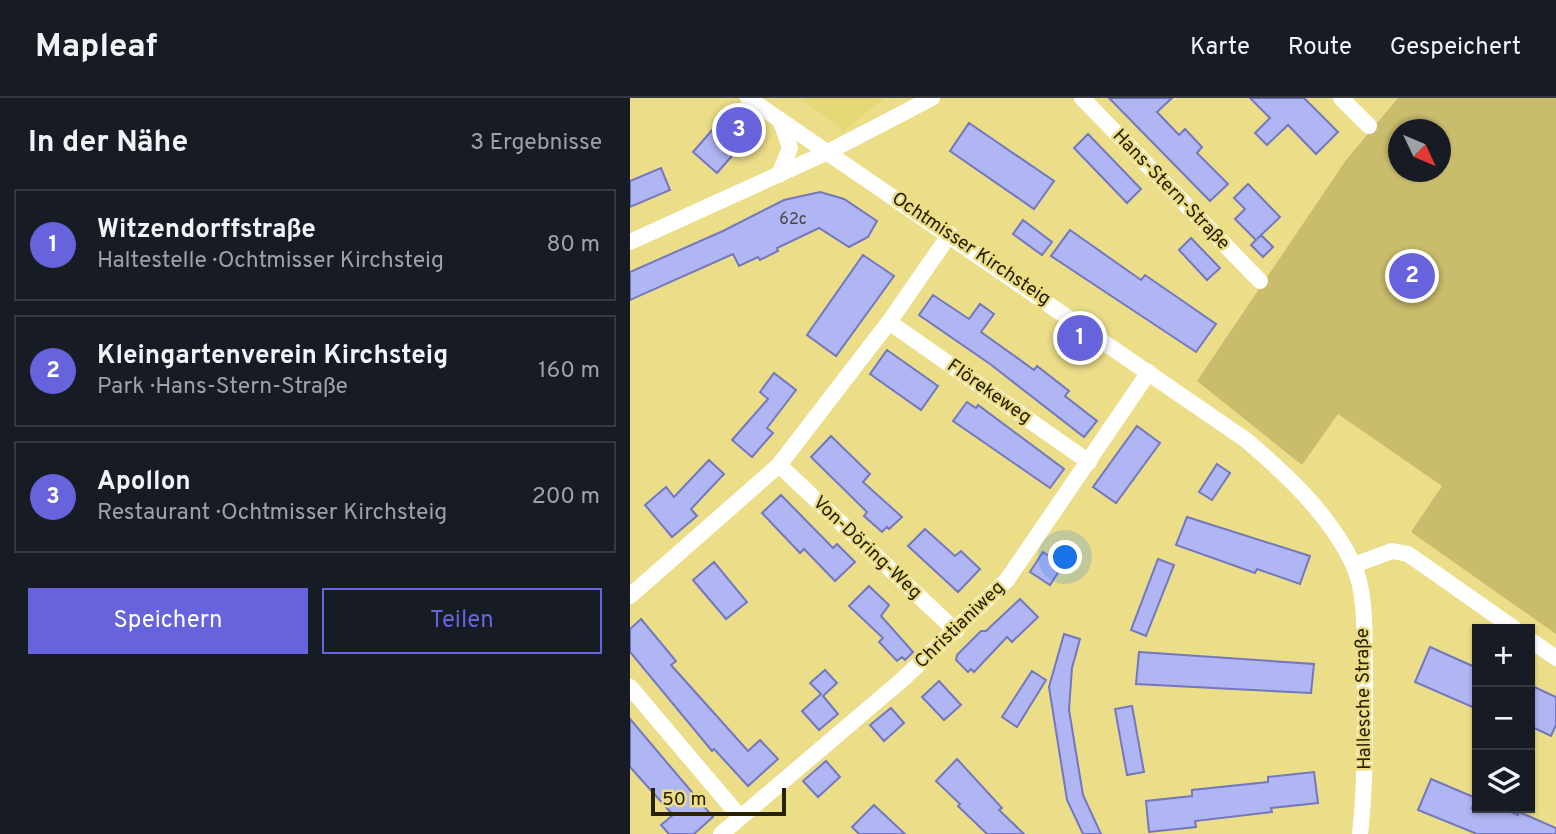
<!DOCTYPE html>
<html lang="de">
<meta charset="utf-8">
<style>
body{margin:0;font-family:Overpass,sans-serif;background:#20242c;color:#f1f3f6}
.controls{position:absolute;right:21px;bottom:21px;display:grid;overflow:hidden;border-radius:0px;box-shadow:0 2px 5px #0004}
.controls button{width:63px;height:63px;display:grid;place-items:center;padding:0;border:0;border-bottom:2px solid #363941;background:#171b24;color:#f1f3f6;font:35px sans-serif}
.compass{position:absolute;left:758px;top:21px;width:63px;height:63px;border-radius:50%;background:#171b24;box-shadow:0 2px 5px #0004;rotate:134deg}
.scale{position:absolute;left:21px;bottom:18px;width:135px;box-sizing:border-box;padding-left:7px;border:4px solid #272100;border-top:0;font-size:19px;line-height:24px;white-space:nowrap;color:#272100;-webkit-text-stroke:5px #ecde88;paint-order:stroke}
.you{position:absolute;left:436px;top:460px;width:24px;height:24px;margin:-18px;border:5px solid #fff;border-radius:50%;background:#1a73e8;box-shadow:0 0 0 10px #1a73e833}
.badge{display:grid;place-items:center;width:46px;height:46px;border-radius:50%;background:#6763dd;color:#fff;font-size:23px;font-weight:700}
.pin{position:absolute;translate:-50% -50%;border:4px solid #fff;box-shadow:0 2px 7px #0006}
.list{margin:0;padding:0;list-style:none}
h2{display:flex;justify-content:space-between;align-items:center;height:91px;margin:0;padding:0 28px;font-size:30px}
h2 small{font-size:23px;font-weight:400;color:#9ea1a6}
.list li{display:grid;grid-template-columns:46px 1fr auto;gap:21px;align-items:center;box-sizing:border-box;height:112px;margin:0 14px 14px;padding:0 14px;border:2px solid #363941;border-radius:0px}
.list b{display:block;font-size:26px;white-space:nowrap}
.list p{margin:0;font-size:23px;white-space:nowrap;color:#9ea1a6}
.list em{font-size:23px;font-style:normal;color:#9ea1a6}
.actions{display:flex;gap:14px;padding:21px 28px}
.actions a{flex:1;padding:16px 0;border:2px solid #6763dd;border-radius:0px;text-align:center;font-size:24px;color:#6763dd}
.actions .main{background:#6763dd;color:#fff}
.icon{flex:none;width:38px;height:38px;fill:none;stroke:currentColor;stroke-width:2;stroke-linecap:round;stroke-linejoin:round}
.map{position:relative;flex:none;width:926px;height:736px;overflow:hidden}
header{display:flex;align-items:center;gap:42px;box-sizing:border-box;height:98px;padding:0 35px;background:#171b24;border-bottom:2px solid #363941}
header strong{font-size:33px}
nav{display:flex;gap:38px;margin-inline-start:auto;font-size:24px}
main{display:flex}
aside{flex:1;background:#171b24}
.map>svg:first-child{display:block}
</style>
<header>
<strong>Mapleaf</strong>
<nav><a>Karte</a><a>Route</a><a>Gespeichert</a></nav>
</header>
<main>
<aside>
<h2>In der Nähe<small>3 Ergebnisse</small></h2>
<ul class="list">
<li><span class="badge">1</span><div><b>Witzendorffstraße</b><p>Haltestelle · Ochtmisser Kirchsteig</p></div><em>80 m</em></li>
<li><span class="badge">2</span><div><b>Kleingartenverein Kirchsteig</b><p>Park · Hans-Stern-Straße</p></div><em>160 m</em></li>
<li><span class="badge">3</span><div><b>Apollon</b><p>Restaurant · Ochtmisser Kirchsteig</p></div><em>200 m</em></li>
</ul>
<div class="actions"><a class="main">Speichern</a><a>Teilen</a></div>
</aside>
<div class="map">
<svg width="926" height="736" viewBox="0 0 926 736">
<rect width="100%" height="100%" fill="#ecde88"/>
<path fill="#e5d676" d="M170,0H254L214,33Z"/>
<path fill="#c9bc6c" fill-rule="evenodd" d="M768,0H926V536L781,434L812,388L708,316L672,367L567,283L716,62ZM768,32H810V74H768Z"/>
<path fill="#b0b5f3" stroke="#7377bf" stroke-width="2" d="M479,0H542L527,14L549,37L555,31L572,49L567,55L598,86L580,103Z
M620,0H674L708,34L686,56L658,27L637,47L625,35L640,20Z
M97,15L121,36L87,75L63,54Z
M339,25L424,83L404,111L320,53Z
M458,36L511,91L497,105L444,50Z
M31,70L40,92L0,109V83Z
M618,86L650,119L627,141L631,137L643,149L633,159L621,147L626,142L605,121L615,111L604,100Z
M190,94L214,101L247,123L238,139L219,149L189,130L147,150L148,153L130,162L128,159L109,168L103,156L0,202V174L93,133L154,102Z
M393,122L422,144L412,157L383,136Z
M440,132L511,182L515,177L586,226L566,254L421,158Z
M561,140L590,170L577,182L549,152Z
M233,157L264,178L206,258L177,237Z
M303,197L339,221L350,206L364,216L351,234L404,272L407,268L439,293L435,298L467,323L454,339L360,266L289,217Z
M257,252L308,288L291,312L240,276Z
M144,275L166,292L137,330L143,335L122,359L102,342L138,301L130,294Z
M337,304L346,310L348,307L434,371L420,390L323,323Z
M507,328L530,345L486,405L463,389Z
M201,338L240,376L233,384L272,419L259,431L257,429L252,434L234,418L237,414L181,359Z
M79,362L94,376L61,411L67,418L42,439L15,407L36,389L44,399Z
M587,366L600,375L582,402L569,394Z
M151,397L203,450L207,446L225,464L205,483L174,451L170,455L132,415Z
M557,419L680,458L670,486L627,471L625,475L546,447Z
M295,431L325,458L331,453L350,471L328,494L278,448Z
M413,454L433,467L420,487L400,474Z
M528,461L544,467L516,538L501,532Z
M84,464L117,504L96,521L63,482Z
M239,488L259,507L251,518L283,554L275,562L272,559L267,563L249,544L253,540L219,508Z
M390,501L408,519L382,544L377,539L344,574L341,571L338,574L326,562L327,557L351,533H356Z
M11,521L46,563L41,567L118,653L130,642L148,661L118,688L84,651L82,653L0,554V531Z
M434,536L450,541L442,570L439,612L453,697L471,736H453L437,702L419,589Z
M800,549L847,570V611L785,584Z
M509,554L684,566L681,595L506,586Z
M195,572L207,585L193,598L208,616L189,632L172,613L191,596L180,585Z
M402,573L416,582L387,629L372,619Z
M309,583L331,607L314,622L292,599Z
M900,587L926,599V627L921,638L900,628Z
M502,608L514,674L497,677L485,611Z
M261,610L274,625L254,643L240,627Z
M0,621L83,719L64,736H39L31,727L43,717L0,669Z
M327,661L372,710L369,712L394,736H357L328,708L330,706L306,683Z
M196,663L210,679L188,699L173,683Z
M684,674L688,705L641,710L642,714L565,723L566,729L519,734L516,703L562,698V692L638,684V679Z
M801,681L846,700L842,710H870L888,717L889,714L926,730V736H847L788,712Z
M244,707L275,736H229L222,729Z"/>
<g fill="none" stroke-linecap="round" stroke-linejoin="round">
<path stroke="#fff" stroke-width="16" d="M118,0L616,342C657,377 700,417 723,466C737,496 734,539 735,571C735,627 736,681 730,736
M452,0L630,183
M711,0L739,28
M149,77L160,50L151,24
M0,144L198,54L302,0
M259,224L459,364
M149,367L326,533
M724,467L762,453L778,456L885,531
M0,498L149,367L259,224L320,136
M900,542L926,560
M0,589L110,719
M91,736L273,581L377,482L519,274"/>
</g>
<g text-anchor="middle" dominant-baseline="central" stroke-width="5" stroke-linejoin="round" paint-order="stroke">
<g font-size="16" fill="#49463d">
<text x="163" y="122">62c</text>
</g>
<g font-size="19" fill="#272100" stroke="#ecde88">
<text transform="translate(541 92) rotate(46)">Hans-Stern-Straße</text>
<text transform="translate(341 151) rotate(34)">Ochtmisser Kirchsteig</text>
<text transform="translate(359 294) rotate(35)">Flörekeweg</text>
<text transform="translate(237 450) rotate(43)">Von-Döring-Weg</text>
<text transform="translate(330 527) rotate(-44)">Christianiweg</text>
<text transform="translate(734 601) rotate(-91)">Hallesche Straße</text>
</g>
</g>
</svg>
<div class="controls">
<button>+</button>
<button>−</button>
<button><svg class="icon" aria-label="layers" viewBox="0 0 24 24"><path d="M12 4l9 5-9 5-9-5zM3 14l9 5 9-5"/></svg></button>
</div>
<svg class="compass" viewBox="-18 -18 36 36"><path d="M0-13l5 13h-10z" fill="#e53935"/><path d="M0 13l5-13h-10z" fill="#9ea1a6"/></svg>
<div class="scale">50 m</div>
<div class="you"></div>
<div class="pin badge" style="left:450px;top:240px">1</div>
<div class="pin badge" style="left:782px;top:178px">2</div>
<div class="pin badge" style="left:109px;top:32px">3</div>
</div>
</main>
